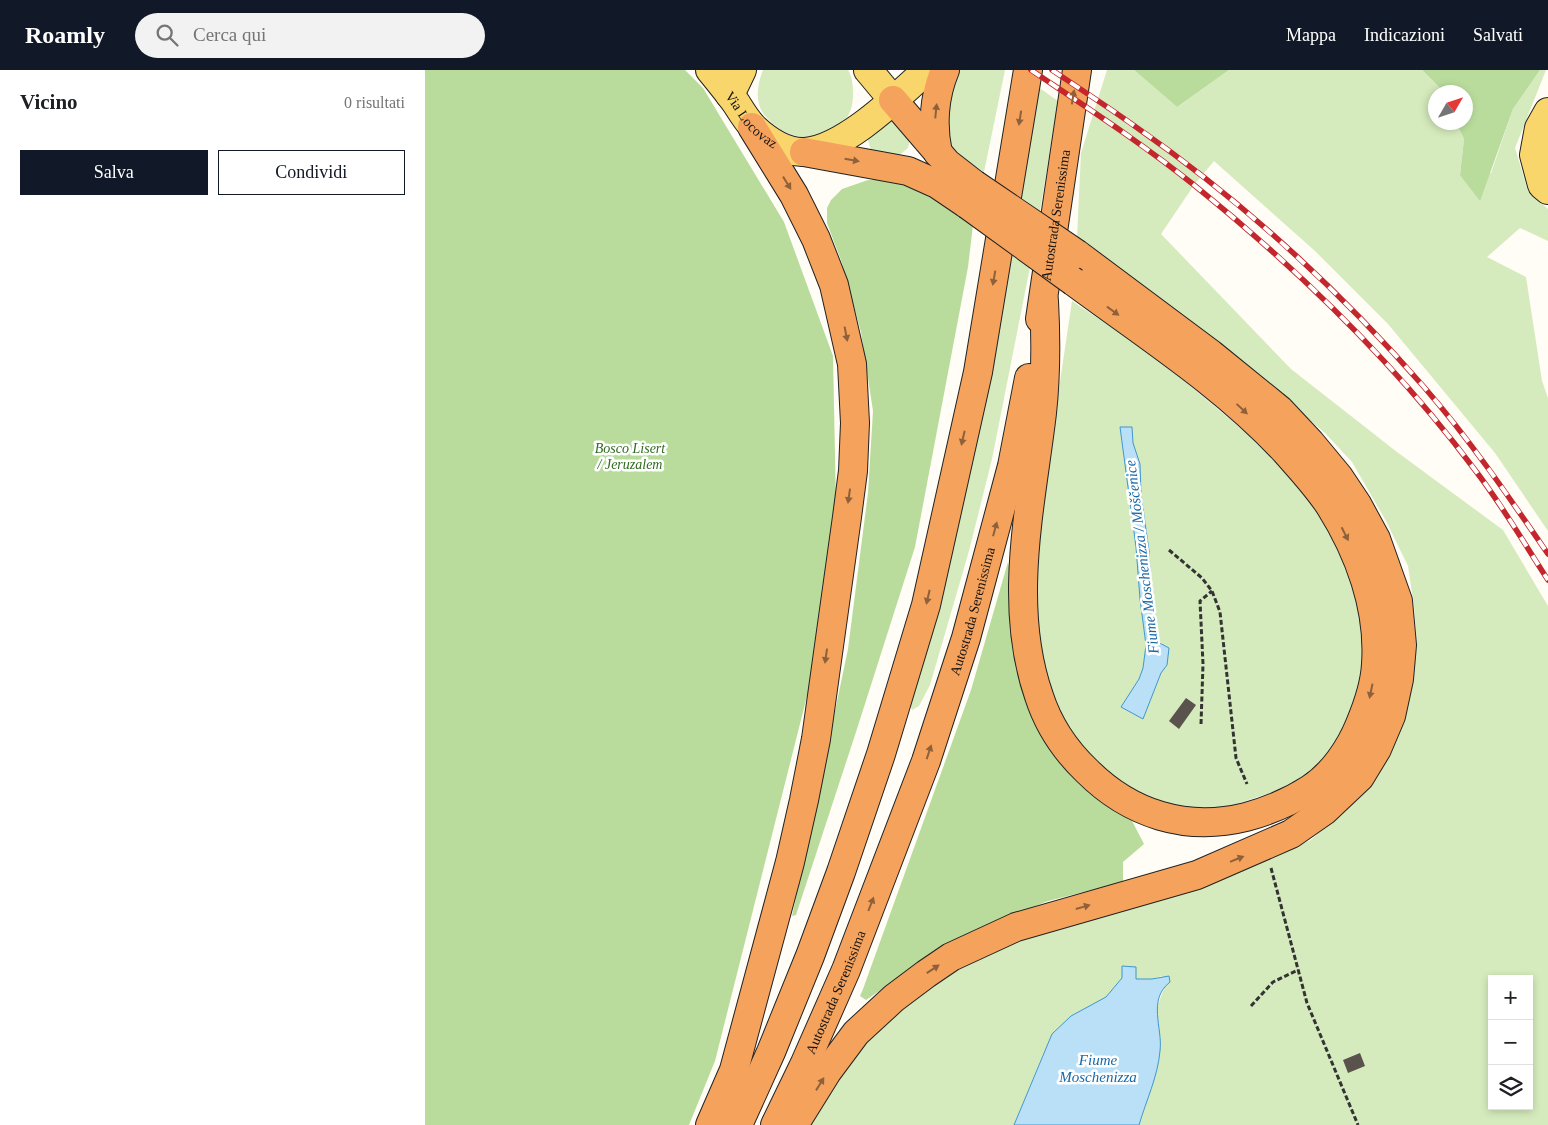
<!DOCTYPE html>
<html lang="it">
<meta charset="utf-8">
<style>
body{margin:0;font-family:Georgia,serif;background:#f2f2f2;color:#202124}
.controls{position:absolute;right:15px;bottom:15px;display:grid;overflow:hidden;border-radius:0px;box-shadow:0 2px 8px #0003}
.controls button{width:45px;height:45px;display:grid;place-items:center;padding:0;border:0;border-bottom:1px solid #e0e0e0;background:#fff;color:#202124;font:25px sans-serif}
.compass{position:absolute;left:1003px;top:15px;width:45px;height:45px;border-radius:50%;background:#fff;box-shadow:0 2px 8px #0003;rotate:51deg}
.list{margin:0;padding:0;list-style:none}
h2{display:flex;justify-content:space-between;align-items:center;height:65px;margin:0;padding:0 20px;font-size:21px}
h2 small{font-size:16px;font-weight:400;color:#757577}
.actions{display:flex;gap:10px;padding:15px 20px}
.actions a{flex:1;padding:11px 0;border:1px solid #111827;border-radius:0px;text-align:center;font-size:18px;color:#111827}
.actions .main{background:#111827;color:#fff}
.icon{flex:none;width:28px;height:28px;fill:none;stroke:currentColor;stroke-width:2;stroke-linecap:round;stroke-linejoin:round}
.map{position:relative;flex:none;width:1123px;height:1055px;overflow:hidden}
header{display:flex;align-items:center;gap:30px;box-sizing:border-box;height:70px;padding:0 25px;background:#111827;color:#fff}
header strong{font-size:24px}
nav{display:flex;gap:28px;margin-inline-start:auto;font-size:18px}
.search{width:350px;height:45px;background:#f2f2f2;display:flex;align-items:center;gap:12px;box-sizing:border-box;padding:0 18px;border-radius:28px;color:#757577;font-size:19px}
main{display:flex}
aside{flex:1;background:#fff}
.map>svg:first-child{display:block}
</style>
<header>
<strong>Roamly</strong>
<div class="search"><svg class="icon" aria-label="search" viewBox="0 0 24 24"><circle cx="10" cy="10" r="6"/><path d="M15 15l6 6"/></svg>Cerca qui</div>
<nav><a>Mappa</a><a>Indicazioni</a><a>Salvati</a></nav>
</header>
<main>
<aside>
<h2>Vicino<small>0 risultati</small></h2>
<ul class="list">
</ul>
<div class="actions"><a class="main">Salva</a><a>Condividi</a></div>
</aside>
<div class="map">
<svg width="1123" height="1055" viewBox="0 0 1123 1055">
<rect width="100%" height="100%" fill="#fffdf5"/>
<path fill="#d5ebbd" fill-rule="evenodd" d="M338,0H423C428,8 428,17 428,26C427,71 372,80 344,50C340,46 335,40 334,34C331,23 334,10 338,0Z
M531,0H580L559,102C544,91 526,82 521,63L527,9Z
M682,0H709L752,37L804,0H997L1014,17L1017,22H1011V52L1031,53L1039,69L1035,105L1066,103L1088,39L1115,0H1121L1090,78L1103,121L1123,139V171L1095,158L1062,187L1101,207L1117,311L1123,328V461L1070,383L963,254L890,181L789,91L769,115L736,164L866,299L972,382L1078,460L1123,536V1055H714L732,998L735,981L732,937L740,916L737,906L727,909H711L697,896V908L681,927L646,946L619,982L589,1055H385L432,981L471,942L510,912L542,893L575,877L653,849L782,813L823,798L886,770L910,748L984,619L992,576L989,536L983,496L961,451L927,392L900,363L868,336L652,168L656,83ZM1067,909H1104V1036H1067Z
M609,14L633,31L615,141L594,126Z
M466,49L472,50L485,68L483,78L473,86L446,80L443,70L444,63Z
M587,185L605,197L567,389L544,481L505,615L494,636L487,640L485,635L521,503L553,369Z
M647,231L727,284L837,376L898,447L914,478L935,533L939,579L936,605L927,644L908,678L888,699L863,717L796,739H763L725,730L695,714L665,686L635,645L621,606L610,547L612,466ZM695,357H707L708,373L715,394L716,424L724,481L725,518L731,571L737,573L742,595L736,603L718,648L696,637L714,609L718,598L721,575L715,528L711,477Z"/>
<path fill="#b9dc9c" d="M0,0H260L278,18L359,152L408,286L411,435L384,618L290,991L264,1055H0Z
M709,0H804L752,37Z
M997,0H1115L1088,39L1055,131L1035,105L1039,69L1031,53L1040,52V22H1017L1014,17Z
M469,109L494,120L548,155L543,197L490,477L431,662L371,845L367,846L423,579L443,423L448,341L436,262L417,193L402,153V138L406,130L417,119L443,110Z
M583,492L585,503V547L593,595L652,709L673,729L705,747L719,774L698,792V812L623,831L555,858L482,902L441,930L435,926L438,919L546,620Z"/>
<path fill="#b9e0f7" stroke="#3f96cf" d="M695,357H707L708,373L715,394L716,424L724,481L727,536L731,571L744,578L742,595L736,603L718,649L696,637L714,609L718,598L721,575L715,529L711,477Z
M697,896L711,897V909H727L744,906L745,912C722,930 738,958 735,981C733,1006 721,1031 714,1055H589L627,964L646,946L681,927L697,908Z"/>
<path fill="#5a524d" d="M761,628L771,635L754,659L744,651Z
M935,983L940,996L923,1003L918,990Z"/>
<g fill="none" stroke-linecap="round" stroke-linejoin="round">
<g stroke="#222" stroke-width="30">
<g id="primary">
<path id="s1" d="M285,0C294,11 303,22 311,33C316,41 322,51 329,58C342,70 361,83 380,82C420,79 473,26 502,0"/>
<path d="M443,0L468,30"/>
<path d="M305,25L317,0"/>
<path d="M1123,42L1114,58L1109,85L1117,115L1123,120"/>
</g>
</g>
<g stroke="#222" stroke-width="30">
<g id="highway">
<path d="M468,30L522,93L549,114"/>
<path d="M379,82L483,101L512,114L543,135"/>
<path d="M513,83C507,56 509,26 520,0"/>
<path d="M619,231C621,268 621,306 617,343C606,436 582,534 614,626C623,654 640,680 662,701C705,744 761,762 821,747C843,741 865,732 885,719C907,705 925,679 935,654C943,635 950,615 951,594C955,538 934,482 905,436C892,416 876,399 861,382C799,315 722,266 649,212"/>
<path id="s2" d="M615,249L652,0"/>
<path d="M285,1055L309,1000L365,792L379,730L391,669L422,447L428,401L430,353L427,294L409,215L391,169L369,125L327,57"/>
<path d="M313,1055L346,982L385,886L416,802L456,684L501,535L553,302L603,0"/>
<path id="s3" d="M350,1055L380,993L421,900L501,691L541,568L587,396L604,308"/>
<path d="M369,1055L402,1002L431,963L469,928L501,904L526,887L591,857L772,805L866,764L899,741L935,707L952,679L966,646L974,609L977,575L973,531L951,469L932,434L914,407L885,372L855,340L786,284L652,184"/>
</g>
</g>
<path stroke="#333" stroke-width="3" stroke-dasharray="5 2.5" stroke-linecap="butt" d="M744,480L777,508L787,521L795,542L811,688L822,714
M776,654L778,594L775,531L787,521
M846,798L882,933L933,1055
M826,936L848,912L873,900"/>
<use href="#primary" stroke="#f9d66b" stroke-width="28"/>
<use href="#highway" stroke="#f5a25d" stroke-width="28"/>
<g stroke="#c4262e" stroke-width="5.5">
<path id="rail" d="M606,0C661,37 718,74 769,115C873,199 970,293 1050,400C1077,435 1099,473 1123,510
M627,0C655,19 683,37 711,57C816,130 915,221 999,317C1045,370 1084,427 1123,484"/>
</g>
<use href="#rail" stroke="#fff" stroke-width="4" stroke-dasharray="11" stroke-linecap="butt"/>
<g stroke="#222" stroke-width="30" stroke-linecap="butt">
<path id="highway-bridge" d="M549,114L652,184
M543,135L649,212"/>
</g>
<use href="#highway-bridge" stroke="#f5a25d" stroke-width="28"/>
</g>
<defs><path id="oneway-solid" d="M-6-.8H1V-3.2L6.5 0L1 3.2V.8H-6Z" transform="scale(1.25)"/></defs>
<g fill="#8e613b">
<use href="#oneway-solid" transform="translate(648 27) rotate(-81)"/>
<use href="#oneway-solid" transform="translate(511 41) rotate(-84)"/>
<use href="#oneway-solid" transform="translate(595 48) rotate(99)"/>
<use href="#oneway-solid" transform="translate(427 90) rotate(10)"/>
<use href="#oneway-solid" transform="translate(362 113) rotate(58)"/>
<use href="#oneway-solid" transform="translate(569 208) rotate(100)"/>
<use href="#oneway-solid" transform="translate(688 241) rotate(36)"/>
<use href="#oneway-solid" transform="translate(421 264) rotate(79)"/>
<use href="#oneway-solid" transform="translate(817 339) rotate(43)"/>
<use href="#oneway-solid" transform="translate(538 368) rotate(103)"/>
<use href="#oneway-solid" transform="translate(424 426) rotate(98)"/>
<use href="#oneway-solid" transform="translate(570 459) rotate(-75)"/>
<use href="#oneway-solid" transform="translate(920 464) rotate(63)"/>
<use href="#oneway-solid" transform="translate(503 527) rotate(103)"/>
<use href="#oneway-solid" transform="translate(401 586) rotate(98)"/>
<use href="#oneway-solid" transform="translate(946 621) rotate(102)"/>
<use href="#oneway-solid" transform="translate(504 682) rotate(-72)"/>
<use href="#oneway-solid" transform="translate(812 789) rotate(-22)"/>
<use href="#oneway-solid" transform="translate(446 834) rotate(-69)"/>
<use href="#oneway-solid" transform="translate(658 837) rotate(-16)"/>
<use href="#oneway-solid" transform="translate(508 899) rotate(-33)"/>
<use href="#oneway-solid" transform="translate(395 1014) rotate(-58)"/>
</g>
<g text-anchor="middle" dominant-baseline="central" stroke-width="5" stroke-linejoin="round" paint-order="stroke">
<g font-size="14" fill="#111" stroke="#fff">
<text stroke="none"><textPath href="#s1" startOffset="65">Via Locovaz</textPath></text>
<text stroke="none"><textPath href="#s2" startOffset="105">Autostrada Serenissima</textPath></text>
<text stroke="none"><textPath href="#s3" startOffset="551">Autostrada Serenissima</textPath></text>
<text stroke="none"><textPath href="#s3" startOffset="146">Autostrada Serenissima</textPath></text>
</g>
<g font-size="14" font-style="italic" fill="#2f6b1f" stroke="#fff">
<text x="205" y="378">Bosco Lisert<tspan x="205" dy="16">/ Jeruzalem</tspan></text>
</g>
<g font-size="15" font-style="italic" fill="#1768a6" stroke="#fff">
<text transform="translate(717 487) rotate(-97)">Fiume Moschenizza / Moščenice</text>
<text x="673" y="990">Fiume<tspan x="673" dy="17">Moschenizza</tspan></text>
</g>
</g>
</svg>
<div class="controls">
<button>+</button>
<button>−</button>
<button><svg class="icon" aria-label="layers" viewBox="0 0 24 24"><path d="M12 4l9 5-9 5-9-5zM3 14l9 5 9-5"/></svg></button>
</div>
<svg class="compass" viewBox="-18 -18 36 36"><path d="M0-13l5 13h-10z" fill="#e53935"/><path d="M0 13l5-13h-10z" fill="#757577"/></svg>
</div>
</main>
